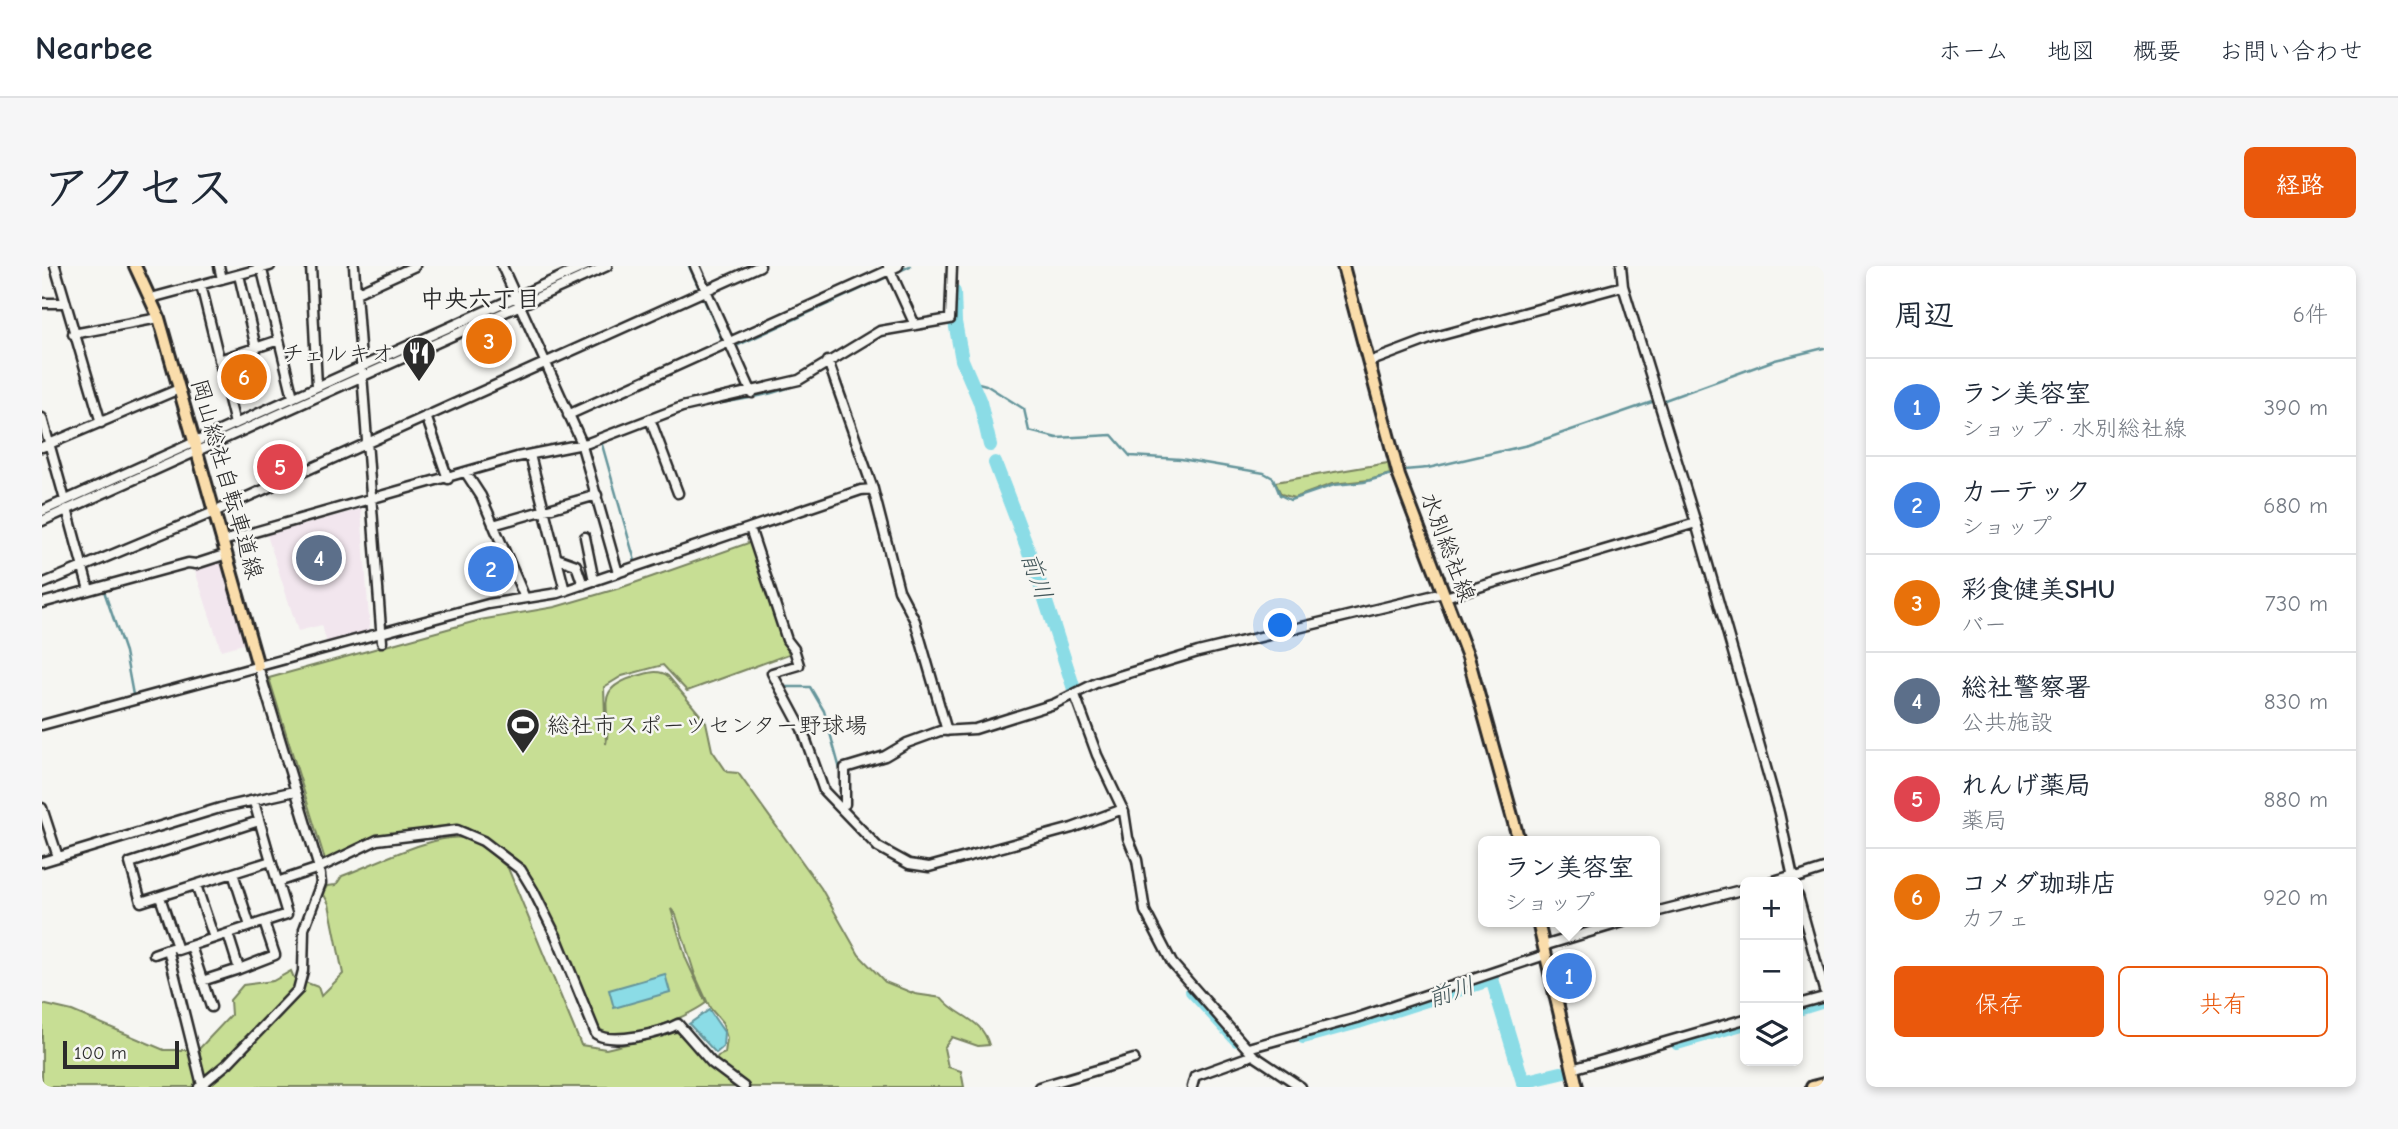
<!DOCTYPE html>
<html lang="ja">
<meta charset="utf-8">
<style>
body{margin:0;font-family:"Comic Neue","Klee One",sans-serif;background:#f6f6f7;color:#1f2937}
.controls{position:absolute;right:21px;bottom:21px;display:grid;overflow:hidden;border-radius:10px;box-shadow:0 4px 10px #0003}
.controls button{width:63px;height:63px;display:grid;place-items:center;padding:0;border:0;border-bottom:2px solid #e0e1e3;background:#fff;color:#1f2937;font:35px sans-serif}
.scale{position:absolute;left:21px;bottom:18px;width:116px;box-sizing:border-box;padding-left:7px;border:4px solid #2b2b2b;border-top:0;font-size:19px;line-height:24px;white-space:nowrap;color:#2b2b2b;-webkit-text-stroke:5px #f6f6f2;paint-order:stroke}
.you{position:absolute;left:1239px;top:360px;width:24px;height:24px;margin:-18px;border:5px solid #fff;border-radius:50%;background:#1a73e8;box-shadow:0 0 0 10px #1a73e833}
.badge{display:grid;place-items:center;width:46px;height:46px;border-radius:50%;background:#ea580c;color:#fff;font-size:23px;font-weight:700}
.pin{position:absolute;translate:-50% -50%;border:4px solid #fff;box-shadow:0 2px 7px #0006}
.popup{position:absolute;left:1436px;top:570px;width:182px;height:91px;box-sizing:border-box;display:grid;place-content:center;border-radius:10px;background:#fff;filter:drop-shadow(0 2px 5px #0005);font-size:23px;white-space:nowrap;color:#747a83}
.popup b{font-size:26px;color:#1f2937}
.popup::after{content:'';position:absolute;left:50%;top:100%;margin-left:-14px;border:14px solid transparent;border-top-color:#fff}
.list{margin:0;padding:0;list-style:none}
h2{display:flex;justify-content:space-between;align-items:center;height:91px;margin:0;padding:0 28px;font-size:30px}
h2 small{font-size:23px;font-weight:400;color:#747a83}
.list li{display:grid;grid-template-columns:46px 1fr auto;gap:21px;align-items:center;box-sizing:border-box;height:98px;padding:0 28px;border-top:2px solid #e0e1e3}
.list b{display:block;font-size:26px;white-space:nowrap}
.list p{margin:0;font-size:23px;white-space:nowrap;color:#747a83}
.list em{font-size:23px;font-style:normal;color:#747a83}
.actions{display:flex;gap:14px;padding:21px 28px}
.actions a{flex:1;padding:16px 0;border:2px solid #ea580c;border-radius:10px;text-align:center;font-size:24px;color:#ea580c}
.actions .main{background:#ea580c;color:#fff}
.icon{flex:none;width:38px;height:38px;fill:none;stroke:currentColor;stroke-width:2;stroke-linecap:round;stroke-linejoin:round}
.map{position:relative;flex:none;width:1782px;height:821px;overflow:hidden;border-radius:10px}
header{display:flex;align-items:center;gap:42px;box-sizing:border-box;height:98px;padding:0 35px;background:#fff;border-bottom:2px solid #e0e1e3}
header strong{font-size:33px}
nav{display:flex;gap:38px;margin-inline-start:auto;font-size:24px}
.intro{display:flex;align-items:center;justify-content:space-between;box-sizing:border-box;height:168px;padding:0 42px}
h1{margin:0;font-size:49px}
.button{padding:18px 32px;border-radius:10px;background:#ea580c;color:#fff;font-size:24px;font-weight:700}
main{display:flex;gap:42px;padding:0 42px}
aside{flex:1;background:#fff;border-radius:10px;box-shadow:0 4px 10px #0003}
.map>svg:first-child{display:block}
</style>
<header>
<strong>Nearbee</strong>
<nav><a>ホーム</a><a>地図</a><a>概要</a><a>お問い合わせ</a></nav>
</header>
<div class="intro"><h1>アクセス</h1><a class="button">経路</a></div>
<main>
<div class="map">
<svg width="1782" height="821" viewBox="0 0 1782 821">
<rect width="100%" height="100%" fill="#f6f6f2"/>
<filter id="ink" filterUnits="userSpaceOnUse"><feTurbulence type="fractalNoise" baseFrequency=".0143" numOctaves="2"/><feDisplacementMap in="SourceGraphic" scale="14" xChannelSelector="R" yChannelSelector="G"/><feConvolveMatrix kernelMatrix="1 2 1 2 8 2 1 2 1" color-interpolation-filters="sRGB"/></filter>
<g filter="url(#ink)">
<path fill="#f2e6ee" d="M319,243L328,366L285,378L280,359L256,365L225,269Z
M181,291L205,377L179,384L151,299Z"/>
<path fill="#c7de94" stroke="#798460" stroke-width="2" d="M1346,197L1348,208L1327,214L1290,218L1252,232L1239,228L1233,216Z
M709,276L747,388L645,425L621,399L580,410L562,421L564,478C572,443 547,424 595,410C607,407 616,403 626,410L664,456L670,484L685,506L696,507L779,622L817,689L843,716L873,728L900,732C915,751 940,752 947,779L936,780L910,771L902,782L906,801L919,805L922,821H0V738L30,745L122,784H156L189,749L188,734L201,719L231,715L249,705L252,712L276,721L279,730L301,708L287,638L281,627L285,620L294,619L300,610C328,600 399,564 425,573C441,579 453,591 466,602L539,779L564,783L635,766L669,801L676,790L683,787L685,772L680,756L668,742L653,709L634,649L629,643L644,693L664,737C645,751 574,784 555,760L491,613L476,595L425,562L417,561L335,569L283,594L227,412L438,354L513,341L578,322Z"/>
<path fill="#8bdce6" stroke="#65959b" stroke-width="2" d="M623,708L628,726L572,742L567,724Z
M667,744L682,766L681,781L674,787L647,758Z"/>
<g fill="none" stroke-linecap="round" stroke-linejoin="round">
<path stroke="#65959b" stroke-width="2.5" d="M647,0L680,74
M853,7L868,0
M694,80L847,10
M929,115L944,119L982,143L987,165L1015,172L1070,169L1088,190L1139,193L1222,207L1231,212L1238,229L1248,234L1292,219L1322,216L1347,209
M1620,135L1733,94L1782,82
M573,171C597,164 620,150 645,144C688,133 738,133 775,107
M559,175L593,295
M1362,204L1386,202L1486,179L1610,136
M427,209L465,198
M61,322L83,386L91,429
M741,421H768L782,445L799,507
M110,433L182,414
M929,460L956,452
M796,534L813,552
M951,579L978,572"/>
<path stroke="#8bdce6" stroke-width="14" d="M912,26L913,56L920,94L938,136L948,179
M953,197L993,302L1032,423
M1150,725L1195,774
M1756,743L1782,735
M1261,771L1316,756L1450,713L1481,816L1519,807
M1635,777L1703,757"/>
<g stroke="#2b2b2b" stroke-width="13">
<path id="minor" d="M13,0L59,157
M177,0L180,13
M269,0L275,120
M312,0L340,376
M460,0L538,173L576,307
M653,0L710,127
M846,0L873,59
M1579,0L1581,20L1654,257L1737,547L1752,616
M220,4L251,131
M197,9L214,82
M159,19L193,158
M314,27L373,0
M109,32L228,0
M0,37H22
M31,68L117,52
M177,94L237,74
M786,95L831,223L857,324L873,355L905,465
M1327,96L1393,71L1581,20
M526,149L856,0
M384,150L406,213
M0,152L23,234
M608,153L636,227
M0,181L137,123
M488,189L523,325
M424,207L439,230L483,332
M25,243L47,324
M0,245L543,0
M0,255L565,0
M451,259L555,229
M708,262L745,374L752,383L757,399L730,407L760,463L782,525L836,581L867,598L887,601L1030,562L1081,543
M543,271L552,315
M181,275L475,191L546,177L640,141L757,114L838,65L908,53L910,0
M517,293L534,299L541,319
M0,318L172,246L718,0
M1403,331L1654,257
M0,337L146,297L154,298L185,288
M216,400L277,602L235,616
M1033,429L1055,489L1082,546L1086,572L1095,594L1103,645L1130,697L1211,789L1259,821
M0,459L446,338L516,327L819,224L831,223
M212,536L229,595
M803,538V502L843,490L865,477L898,465L933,463L1012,438L1054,417L1156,386L1401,327
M0,542L16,591
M0,596L178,542L253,525
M191,607L208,660
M1751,613L1782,603
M1728,616L1752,609
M154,619L172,672
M1756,630L1782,724
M118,631L136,684L245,648L229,595L99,636L88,597L217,555
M1613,646L1703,623
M149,680L169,741
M1501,680L1581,656
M126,683L160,819
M112,688L129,682
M197,703L233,689L222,656
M160,715L197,703L186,668
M1756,738L1782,731
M1206,782L1315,752L1503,689
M1530,803L1703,753
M157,821L186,797L256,724L261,705L262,663L279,617L277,602L335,574L415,564L441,575L479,604L491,624L514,670L554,768C570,779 620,767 636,758L670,797L702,821
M997,821L1092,793
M1150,821L1153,810L1211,789"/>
</g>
<g stroke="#2b2b2b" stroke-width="16">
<path id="major" d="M93,0L117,52L216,400
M1301,0L1357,210L1426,391L1477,575
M1496,656L1535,821
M1770,821L1782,818"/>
</g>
<use href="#minor" stroke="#f6f6f2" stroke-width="8"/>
<use href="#major" stroke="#faddab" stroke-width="10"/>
</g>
</g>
<defs>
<g id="restaurant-pin" transform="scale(1.75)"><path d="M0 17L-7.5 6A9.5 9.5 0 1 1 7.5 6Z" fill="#2b2b2b" stroke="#f6f6f2"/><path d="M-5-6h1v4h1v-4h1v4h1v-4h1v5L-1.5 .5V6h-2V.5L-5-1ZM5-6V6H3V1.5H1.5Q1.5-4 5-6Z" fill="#fff"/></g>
<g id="stadium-pin" transform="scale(1.75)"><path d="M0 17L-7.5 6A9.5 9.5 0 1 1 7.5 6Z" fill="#2b2b2b" stroke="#f6f6f2"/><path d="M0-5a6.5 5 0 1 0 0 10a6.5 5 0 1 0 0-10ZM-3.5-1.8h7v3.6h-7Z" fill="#fff"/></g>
</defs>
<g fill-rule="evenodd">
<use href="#restaurant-pin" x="377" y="87"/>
<use href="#stadium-pin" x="481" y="459"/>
</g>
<g text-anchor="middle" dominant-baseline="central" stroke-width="5" stroke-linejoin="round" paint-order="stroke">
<g font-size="23" fill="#2b2b2b" stroke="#f6f6f2" text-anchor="end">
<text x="352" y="87">チェルキオ</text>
<text x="505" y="459" text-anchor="start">総社市スポーツセンター野球場</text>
</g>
<g font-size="23" fill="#2b2b2b" stroke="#f6f6f2">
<text transform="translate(185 213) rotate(74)">岡山総社自転車道線</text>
<text transform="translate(1406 281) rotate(69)">水別総社線</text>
</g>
<g font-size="24" font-weight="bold" fill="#2b2b2b" stroke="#f6f6f2">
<text x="438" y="33">中央六丁目</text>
</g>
<g font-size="24" font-style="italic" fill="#43575a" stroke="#f6f6f2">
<text transform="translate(995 310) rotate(71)">前川</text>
<text transform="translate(1409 726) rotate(-18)">前川</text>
</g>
</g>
</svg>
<div class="controls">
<button>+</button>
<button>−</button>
<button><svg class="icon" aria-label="layers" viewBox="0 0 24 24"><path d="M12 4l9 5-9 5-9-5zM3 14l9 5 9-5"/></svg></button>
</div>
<div class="scale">100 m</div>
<div class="you"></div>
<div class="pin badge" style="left:1527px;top:710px;background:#3f7fe0">1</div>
<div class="popup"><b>ラン美容室</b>ショップ</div>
<div class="pin badge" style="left:449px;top:303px;background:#3f7fe0">2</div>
<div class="pin badge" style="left:447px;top:75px;background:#e8710a">3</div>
<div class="pin badge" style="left:277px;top:292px;background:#5c6f8a">4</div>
<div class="pin badge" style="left:238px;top:201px;background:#e0444e">5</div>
<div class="pin badge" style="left:202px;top:111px;background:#e8710a">6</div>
</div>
<aside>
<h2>周辺<small>6件</small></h2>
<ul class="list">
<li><span class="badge" style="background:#3f7fe0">1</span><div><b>ラン美容室</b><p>ショップ · 水別総社線</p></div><em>390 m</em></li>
<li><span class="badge" style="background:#3f7fe0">2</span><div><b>カーテック</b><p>ショップ</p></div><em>680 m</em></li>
<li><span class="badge" style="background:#e8710a">3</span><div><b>彩食健美SHU</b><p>バー</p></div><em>730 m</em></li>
<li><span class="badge" style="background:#5c6f8a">4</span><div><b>総社警察署</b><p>公共施設</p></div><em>830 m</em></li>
<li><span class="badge" style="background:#e0444e">5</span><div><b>れんげ薬局</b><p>薬局</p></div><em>880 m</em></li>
<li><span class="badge" style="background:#e8710a">6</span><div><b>コメダ珈琲店</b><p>カフェ</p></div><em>920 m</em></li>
</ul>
<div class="actions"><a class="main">保存</a><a>共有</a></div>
</aside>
</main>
